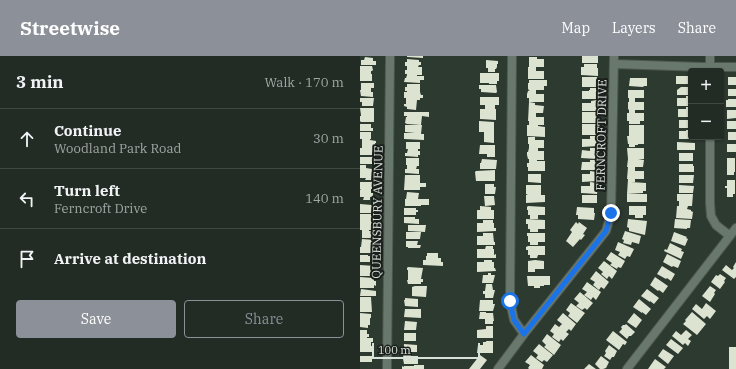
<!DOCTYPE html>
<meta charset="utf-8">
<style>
body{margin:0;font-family:"IBM Plex Serif",serif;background:#2a342c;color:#f1f3f6}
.controls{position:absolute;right:12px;top:12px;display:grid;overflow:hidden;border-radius:4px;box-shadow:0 1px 3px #0004}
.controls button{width:36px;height:36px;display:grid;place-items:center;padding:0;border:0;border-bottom:1px solid #3f4841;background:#222c24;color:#f1f3f6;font:20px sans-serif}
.scale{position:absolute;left:12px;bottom:10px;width:108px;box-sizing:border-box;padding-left:4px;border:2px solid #d8e1da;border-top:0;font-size:11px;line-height:14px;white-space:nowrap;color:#d8e1da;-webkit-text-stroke:3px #1a1f1b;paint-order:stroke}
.stop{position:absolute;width:12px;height:12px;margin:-9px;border:3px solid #1a73e8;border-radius:50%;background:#fff}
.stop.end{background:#1a73e8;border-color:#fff;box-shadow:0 1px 4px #0008}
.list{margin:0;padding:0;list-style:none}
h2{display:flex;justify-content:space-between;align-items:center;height:52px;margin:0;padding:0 16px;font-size:17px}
h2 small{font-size:13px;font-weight:400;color:#a2a7a6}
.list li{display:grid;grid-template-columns:26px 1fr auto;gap:12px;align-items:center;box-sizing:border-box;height:60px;padding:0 16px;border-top:1px solid #3f4841}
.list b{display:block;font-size:15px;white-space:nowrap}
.list p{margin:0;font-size:13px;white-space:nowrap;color:#a2a7a6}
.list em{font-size:13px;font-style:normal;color:#a2a7a6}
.actions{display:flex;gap:8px;padding:12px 16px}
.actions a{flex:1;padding:9px 0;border:1px solid #8c9099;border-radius:4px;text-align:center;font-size:14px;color:#8c9099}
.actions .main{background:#8c9099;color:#fff}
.icon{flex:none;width:22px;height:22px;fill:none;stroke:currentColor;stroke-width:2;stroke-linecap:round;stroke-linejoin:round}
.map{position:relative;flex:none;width:376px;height:313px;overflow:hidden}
header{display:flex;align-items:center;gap:24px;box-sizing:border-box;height:56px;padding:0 20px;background:#8c9099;color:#fff}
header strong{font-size:19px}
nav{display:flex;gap:22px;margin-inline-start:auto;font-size:14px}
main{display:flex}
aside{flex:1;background:#222c24}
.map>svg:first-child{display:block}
</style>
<header>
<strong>Streetwise</strong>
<nav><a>Map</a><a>Layers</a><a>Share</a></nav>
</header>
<main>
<aside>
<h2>3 min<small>Walk · 170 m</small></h2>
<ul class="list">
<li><svg class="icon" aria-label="ahead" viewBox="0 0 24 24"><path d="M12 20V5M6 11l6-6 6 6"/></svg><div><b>Continue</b><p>Woodland Park Road</p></div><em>30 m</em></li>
<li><svg class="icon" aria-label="left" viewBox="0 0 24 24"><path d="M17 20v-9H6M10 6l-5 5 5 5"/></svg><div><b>Turn left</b><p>Ferncroft Drive</p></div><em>140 m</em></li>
<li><svg class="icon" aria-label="arrive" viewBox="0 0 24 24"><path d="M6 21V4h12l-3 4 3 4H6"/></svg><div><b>Arrive at destination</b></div></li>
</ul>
<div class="actions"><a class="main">Save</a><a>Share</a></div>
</aside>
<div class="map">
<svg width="376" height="313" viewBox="0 0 376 313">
<rect width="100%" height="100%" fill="#2d3a30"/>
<path fill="#dde3d1" d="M47,0H63V2L47,1Z
M222,0H238V7H222Z
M5,1L13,2V5H16V9H1V4H4Z
M169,1H177V3H184V11H176V15H184V23H168V11H169Z
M47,3L59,4V6H61V9H59L58,11H62V19H57V20H64V24H60V27L44,26L45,22H46L47,19V18H45V14H47V10H45V6H47Z
M126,4L138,5V8H137V11L136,13H135V16H128V12H126Z
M224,8H237V12H238V20L221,19V11H224Z
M0,10H12L13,14L12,15H11V18H12V25H0Z
M120,17H139V25H137V28H129V27H120Z
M316,20H331V28H316Z
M222,21H237V24H238V31H222Z
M368,21H376V29H368Z
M270,22H287V30H284L283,31L269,30Z
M169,24H187V30H184V34H169L168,33V27H169Z
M1,27H14V32H11V36H13V41L1,40L0,34H1Z
M47,28H60V36L61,39H63V42H60V44H57L56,54L47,53V51L44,50V48H46V44H51H46V42H44V36H47V35H45V31H47Z
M119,29H136L137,36L136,37L121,36V33H119Z
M321,31H331V39H317V34Z
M230,32H237L238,43H222V35H229V34H230Z
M368,33H376V40H368Z
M170,34H176V38H184V46H169V42H167V38L168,35Z
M268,34H284V42H275V46H284V54H275V57H284V65H280V68H269V65H267V57H269V54L268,53V46H269V42H268Z
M326,40H331V50H317V42H326Z
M120,41H139V49H135V53H136V64L120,63V53H125V49H120Z
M0,42H14L13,50H2V46H0Z
M368,43H376V51H366V44H368Z
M237,44V47H238V55H222V47H231V45Z
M169,46L175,47V49L184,50L183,57H176V61H184V69H178V70L185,71V81L167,80V69H169V65H168Z
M326,51H331V61H318V53H326Z
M0,52H14V66H1L0,65V60H1V59Z
M367,54H376V62L367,63Z
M44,56H69V61L62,60L61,69L47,68L45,67L46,61H47V60H44Z
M222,56H237L238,67H222Z
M319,64H331V72H319Z
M119,65L134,66V87L124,86V76H119Z
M367,65H376V73H367Z
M0,68H11V72H13V75H0Z
M222,68H237V71H238V79H222Z
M45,69H62L61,78H64V84L44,83V77H55L45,76Z
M269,69H284V88H278V89H275V91H269V88H268L267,80H279H269Z
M326,74H329V75H331V81H334V83H319V75H326Z
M0,76H11V83H10V84L16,85V87H15L16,91L14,92V99H0V92H2V83H0Z
M368,76H376V84H368Z
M230,80H237V83H238V90L222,91V83H230Z
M168,81H175V84H184V92H178V95H184V104H177V105H185V115H168V111H167V107H169V103H168L167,99V96H168L169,92V88H168Z
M46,86H60V93H58V95H60V99H58V101L45,100V97H47L48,93H46Z
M317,86L335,87V94H317Z
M367,88H376V96H367Z
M120,89H135V101H127V98H119Z
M230,92H237V95H238L237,103L221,102L222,94L230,95Z
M267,92H284V103H278L284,104L283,111H275V115H284V123H275V126H271L286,127V135H283V137L267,138L268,123H267L268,111H267L268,103Z
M319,97H333V105H319Z
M0,101H14L13,108H0Z
M46,102H59V110H57L56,113H59V118L45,117V113H47V109H46Z
M367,102H375V116H374V119H367Z
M122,103L137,104L136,113H120V107H121Z
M230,104H237V107H238V114H221L222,106H230Z
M319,108H333V110H334V116H319Z
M0,109H6V112L12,113L11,124H5L6,122H0Z
M135,114V125H116L115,116L116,115Z
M230,115L237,116V119H238V125L222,126V118H230Z
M168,118H181V127L168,126Z
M45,119H60V127H66V131H60V134H44Z
M319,119H334L333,127H319Z
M367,124H375V138H373V141H367V132H365V130H367Z
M0,126H12V133H11V137H13V141H10V144H3L4,141H0V134L1,133H0Z
M230,126L237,127V130H238L237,138L221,137V130H230Z
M125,128H134V131H136L135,138H125Z
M166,129H181V139H185V146L166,147V139L168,138H166Z
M319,129L334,130L333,137H319Z
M47,136L59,137L58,143H69V149H61V150H45V143H46Z
M267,138H287V146H267Z
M317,138H333L332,150H328L327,153L331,154V155L333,156L332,163L316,162L317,150H319V145H317Z
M222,139H237V147H222Z
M124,140H134L135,149L125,150Z
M0,148L12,149V157H0Z
M120,150L131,151V154H134V163H117V154H120Z
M168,150L185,151V159H178V163H170V159H168V154H167V151Z
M269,150H286V159H283V162H275V159H269Z
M217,151L234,152V157H235L234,164L218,163V159H216Z
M44,152H56V154H58V156H56V159H44Z
M0,158H12V163H11V166H14V174H9V175H14L13,182H2V174H0Z
M44,161H55V163H59V168L44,167Z
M166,163L185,164V173H178V176H170V173H168V168H166Z
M268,163L287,165L285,179L269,175V172L267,171Z
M315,163L331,164L330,172H327V173L314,172Z
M123,164H133V167H134V172H136V175L117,176V167H123Z
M216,166L218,168L219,166L227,172L223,178L225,179L221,184L220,183L213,191L206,185L212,176L210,174Z
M48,169H66L65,176L48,175Z
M265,175L281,180L279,188L272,186L271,189L263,187L264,184L262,183Z
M46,176H61L60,183H46Z
M314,176L327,181L326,182L328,183L325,190L311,185Z
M123,177H133L134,186H135V189H117V180H123Z
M167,177H185V186H178V189H170V186H168V180H167Z
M2,183L15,184V185H16V188H14V191H11V197H0V191H1Z
M46,185H58L57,189H61L60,192H48V191H46Z
M258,186L274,193L270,201L267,200L265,203L258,199L260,196L255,194Z
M310,187L322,193L321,195L324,196L321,203L304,195L305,193L307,194Z
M126,190H133V193H134V199L136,198V202H117V193H125Z
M168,190H185V199H178L177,202H170V199H168V194H166V191Z
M251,196L265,205L261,212L258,211L257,213L250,209L252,207L246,203Z
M67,197H78V202H81V206H83V210L63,209V204H66V200H67Z
M307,198L321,205L318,212L313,210L312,211L303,206Z
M0,199H8V200H10V206H0Z
M124,204H132V206H134V212H135L136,215L117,216V206H124Z
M175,204L184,205V213H175V216H168V205Z
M244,205L257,215L252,223L249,220L247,223L241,218L243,216L238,212Z
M376,206V221L374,223L362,214L366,209L372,214L374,212L373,211Z
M0,209L15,210L14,213H17V217H14V220H0Z
M302,210L315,218L311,225L307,222L306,223L297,218Z
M48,211L63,212L61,223H63V226H61V228H48L47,224H48V214H47V212Z
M236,215L249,226L244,233L241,231L239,234L233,229L235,226L230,223Z
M128,217H131V219H135L133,227H122L123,219H128Z
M360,218L366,222L364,225L365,226L360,233L351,226L356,219L358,220Z
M167,220H190V229H184V230H180V232H174V230H168Z
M0,221L14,222V225H16V230L14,229V232H0Z
M295,221L308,230L303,237L299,234L298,235L290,229Z
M227,226L241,236L236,244L233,241L231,244L224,239L227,236L222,233Z
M126,228H132L133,234H135L133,242H125V238H123V235H125Z
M55,230H67L66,241L52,240V231Z
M350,230L356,234L354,237L355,238L350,246L342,240Z
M1,233L16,235V240H0Z
M287,233L299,242L294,248L290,245V246L281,240Z
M220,236L233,247L227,254L225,252L222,254L216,250L219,247L214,243Z
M0,241H11L12,256H0Z
M45,242L58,243V251L45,250L44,244H45Z
M279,243L291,253L286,259L282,256V257L273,251Z
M120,244H133V248H135L133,255H119Z
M211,247L225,257L217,267L208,260L210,257L206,254Z
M346,247L356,255L350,263L347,260L344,263L332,253L336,248L342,253Z
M45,253H61V262L44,261Z
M120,256H126V257H133L134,265H133V268H125V263H119Z
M332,256L346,268L337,279L323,268L326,265L325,264Z
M0,257L11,258V262H10V269H8V272L0,271Z
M203,257L216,268L211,275L209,273L206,276L209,278L203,285L201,283L199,286L192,281L194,278L190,275L195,268L199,271L202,268L197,264Z
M274,257L282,264L276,272L267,266Z
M45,265L57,266L56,274H44Z
M266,268L275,276L271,280H269L267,283L259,276L262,273L261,271L263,269H265Z
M126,270H133V282H117V274L126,273Z
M0,274H7V278H9V281H7V282H13V286H11V290H12V296H0Z
M326,274L332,279L328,283L331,285L328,290L325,287L323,289L312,280L316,275L321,279Z
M253,275L267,286L265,289L263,288L259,294L246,284Z
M44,277H56V285H44Z
M187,278L201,289L194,299L184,291L186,289L182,285Z
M311,283L323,292L318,298L306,289Z
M126,285H133V297H117L118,289H123V286H126Z
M44,288L57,289V296H51V300H58V308H44L43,303Z
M179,288L193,299L187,306L184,304L182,306L176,302L178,299L173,295Z
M249,289L257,295L254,301H252L250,304L244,300L246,297L245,295Z
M369,291H376V313H369Z
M303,293L314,300L308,308L298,300Z
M120,299L127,304L120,313H109Z
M171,299L184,309L182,313H169L168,312L170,309L165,306Z
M0,300H12V306H0Z
M241,300L249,306L246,312L243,313H240L235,308Z
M295,303L306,311L304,313H288Z
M229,308L236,313H224Z
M54,309H64V313H42V310L44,311V310H54Z"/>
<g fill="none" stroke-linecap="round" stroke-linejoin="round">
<g stroke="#4c574e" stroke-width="10">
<path id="street" d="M152,0L150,245L154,264L164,278
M254,8L343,11H376
M350,15V0
M350,81V147L351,160L356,169L370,180
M27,313L30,0
M138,313L164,278L246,175L251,157L254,0
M267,313L376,172"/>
</g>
<use href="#street" stroke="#69786c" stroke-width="8"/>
</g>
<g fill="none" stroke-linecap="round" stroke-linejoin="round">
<path stroke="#1a73e8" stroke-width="5" d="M150,245L154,264L164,278L246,175L251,157"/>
</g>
<g text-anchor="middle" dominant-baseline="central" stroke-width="4" stroke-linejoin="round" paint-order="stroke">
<g font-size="12" fill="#d8e1da" stroke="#1a1f1b">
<text transform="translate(241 79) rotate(-89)">FERNCROFT DRIVE</text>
<text transform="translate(17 156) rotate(-89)">QUEENSBURY AVENUE</text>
</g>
</g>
</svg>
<div class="controls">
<button>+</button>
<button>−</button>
</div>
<div class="scale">100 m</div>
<div class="stop" style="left:150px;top:245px"></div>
<div class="stop end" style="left:251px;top:157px"></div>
</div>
</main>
